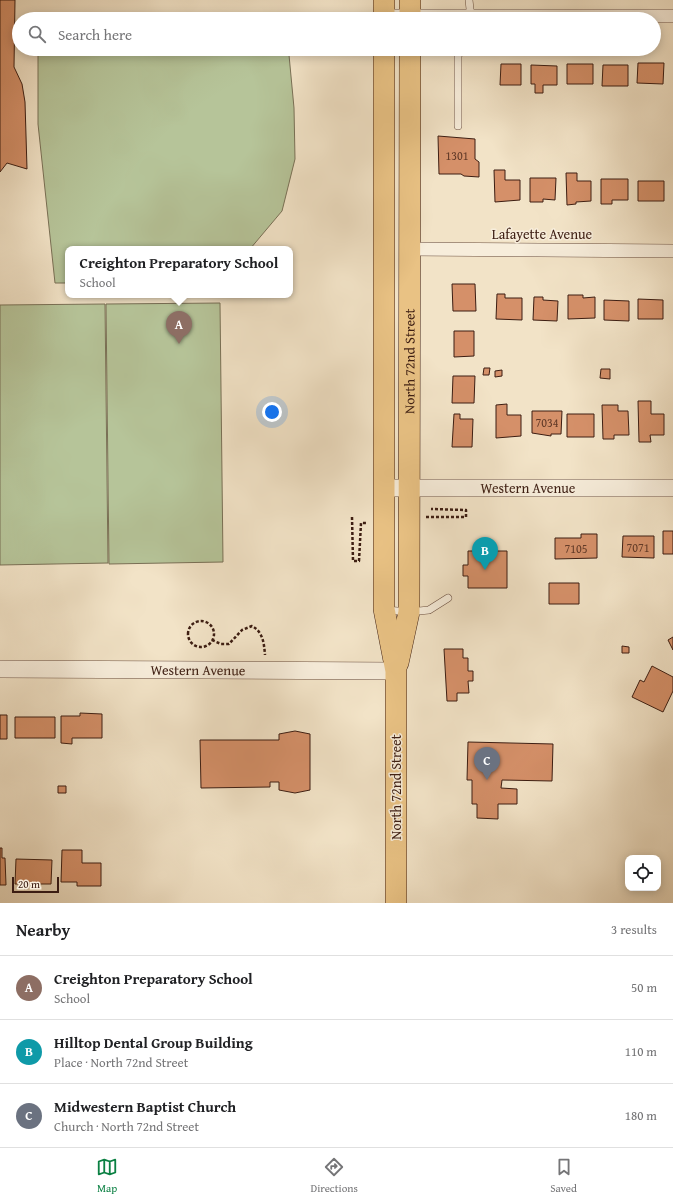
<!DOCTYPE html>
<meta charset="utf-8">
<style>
body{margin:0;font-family:"Gentium Book Plus",serif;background:#f6f6f6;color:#202124}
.controls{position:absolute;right:12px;bottom:12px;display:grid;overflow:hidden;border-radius:8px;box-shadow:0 2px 10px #0003}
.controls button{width:36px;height:36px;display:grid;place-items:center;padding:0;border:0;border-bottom:1px solid #e0e0e0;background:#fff;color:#202124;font:20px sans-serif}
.scale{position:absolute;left:12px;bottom:10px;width:47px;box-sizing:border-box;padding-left:4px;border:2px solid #3c1d12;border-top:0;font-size:11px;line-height:14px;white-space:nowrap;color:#3c1d12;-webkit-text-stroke:3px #f7eddb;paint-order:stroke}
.you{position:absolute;left:272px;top:412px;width:14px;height:14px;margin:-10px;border:3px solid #fff;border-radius:50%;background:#1a73e8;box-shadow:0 0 0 6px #1a73e833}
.badge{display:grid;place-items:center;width:26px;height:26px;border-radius:50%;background:#0b8043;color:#fff;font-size:13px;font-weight:700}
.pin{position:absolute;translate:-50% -33px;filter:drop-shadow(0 1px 2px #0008)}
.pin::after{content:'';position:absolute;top:21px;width:14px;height:12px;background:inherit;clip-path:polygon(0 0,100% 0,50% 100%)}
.popup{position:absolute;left:65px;top:246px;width:228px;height:52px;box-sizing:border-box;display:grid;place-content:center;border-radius:8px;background:#fff;filter:drop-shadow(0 1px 3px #0005);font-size:13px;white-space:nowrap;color:#757577}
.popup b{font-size:15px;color:#202124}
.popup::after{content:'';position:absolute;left:50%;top:100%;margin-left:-8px;border:8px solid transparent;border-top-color:#fff}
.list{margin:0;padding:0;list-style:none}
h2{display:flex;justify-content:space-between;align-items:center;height:52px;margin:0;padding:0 16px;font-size:17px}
h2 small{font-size:13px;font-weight:400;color:#757577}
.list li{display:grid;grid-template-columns:26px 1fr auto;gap:12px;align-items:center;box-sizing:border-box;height:64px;padding:0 16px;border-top:1px solid #e0e0e0}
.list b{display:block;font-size:15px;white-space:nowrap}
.list p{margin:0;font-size:13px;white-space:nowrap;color:#757577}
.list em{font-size:13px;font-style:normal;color:#757577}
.icon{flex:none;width:22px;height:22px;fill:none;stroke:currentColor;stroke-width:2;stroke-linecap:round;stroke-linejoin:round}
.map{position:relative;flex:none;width:673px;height:903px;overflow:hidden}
.search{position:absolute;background:#fff;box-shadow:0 2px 10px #0003;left:12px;right:12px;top:12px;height:44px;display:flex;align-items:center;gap:10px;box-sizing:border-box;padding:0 14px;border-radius:22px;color:#757577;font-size:15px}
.sheet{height:244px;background:#fff}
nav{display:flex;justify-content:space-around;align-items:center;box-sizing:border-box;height:56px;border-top:1px solid #e0e0e0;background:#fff;font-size:11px;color:#757577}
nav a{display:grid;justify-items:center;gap:2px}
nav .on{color:#0b8043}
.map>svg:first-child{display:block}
</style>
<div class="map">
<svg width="673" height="903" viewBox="0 0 673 903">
<rect width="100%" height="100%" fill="#f2e3c7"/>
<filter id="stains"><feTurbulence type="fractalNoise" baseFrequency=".005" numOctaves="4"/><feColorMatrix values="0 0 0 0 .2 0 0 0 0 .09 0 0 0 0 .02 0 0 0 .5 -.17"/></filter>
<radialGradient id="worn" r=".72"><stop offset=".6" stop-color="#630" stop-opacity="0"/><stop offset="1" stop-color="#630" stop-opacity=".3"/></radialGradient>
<path fill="#b6c499" stroke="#797056" d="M38,49H234L289,55L294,108L295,159L282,211L250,249H68V283H55L38,124Z
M220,303L223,562L109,564L106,304Z
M105,304L108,563L0,565V305Z"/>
<path fill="#d59069" stroke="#3c1d12" d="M0,0H15L14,67L22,84L25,102L27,169L7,163L0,172Z
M638,63H664L663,84L637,83Z
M501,64H521V85H500Z
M567,64H593V84H567Z
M531,65L557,66V85H543V93H535V84H531Z
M603,65H628V86H602Z
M438,136L475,139V159L479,162V177L464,176L461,174H439Z
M494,170H505V180H520V200L495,202Z
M566,173H577V181H591V201L576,202V204L567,205Z
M530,178H556L555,200L543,199V202H530Z
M601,179H628V200H612V204H601Z
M638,181H664V201H638Z
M452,284H475L476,311H453Z
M497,294H505V298H522V320L496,319Z
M568,295H583V298L595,297V318L568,319Z
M534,297H543V300L558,301L557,321L533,320Z
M638,299L663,300V319H638Z
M604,300L629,301V321L604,320Z
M454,331H474V356L454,357Z
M484,368H490L489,375H483Z
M601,369H610V379L600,378Z
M502,370V376L495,377V371Z
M453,376H475L474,403H452Z
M638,401H651V414H664V435H650L651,442H639Z
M507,404V415H521V436L496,438V405Z
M602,405H618V411H628L629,435H614V439H603Z
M532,411H562L561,434H551V436L532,433Z
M454,414H460V419H473L472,447H452Z
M567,414H594V437H567Z
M663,531H673V554H663Z
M581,534H597V558L555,559V538H581Z
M623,536H654V558L622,557Z
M468,551H507V588H468V576H463V565H468Z
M549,583H579V604H549Z
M673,637V650L668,640Z
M622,646L629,647V653H622Z
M444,649H463V658H468V671H473V681H468L469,693H457V701H447Z
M652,666L673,677V691L663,712L632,697L640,680L644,682Z
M80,713L102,714V738H72V744L61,743V716H80Z
M0,715H7V739H0Z
M15,717H55V738H15Z
M295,731L310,734V790L295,793L279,790V782H270V787L201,788L200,740H279V734Z
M468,742L553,744L552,781L502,780L501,788L517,789V804H498V819L477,818V804H472V780H467Z
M58,786H66V793H58Z
M0,848H2V858H5L6,885H0Z
M62,850H82V863H101V886H77V882H61Z
M16,859L52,860L51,884H15Z"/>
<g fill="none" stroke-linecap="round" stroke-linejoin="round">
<g stroke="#6a4e3f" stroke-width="8">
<path id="service" d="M469,0L471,18
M458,126V55L464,49
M386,610L409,612L429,610L448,598"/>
</g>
<g stroke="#6a4e3f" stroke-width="14">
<path id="minor" d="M384,16H673
M410,249L673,251"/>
</g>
<g stroke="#6a4e3f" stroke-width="18">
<g id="tertiary">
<path id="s1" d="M384,488H673"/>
<path id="s2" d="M0,669L396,671"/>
</g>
</g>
<g stroke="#3c1d12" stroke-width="22">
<g id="primary">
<path d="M384,19V0"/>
<path d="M410,19V0"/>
<path d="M384,49V609L396,671V903"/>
<path id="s3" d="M398,663L409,612L410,49"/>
</g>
</g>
<path stroke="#3c1d12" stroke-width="2.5" stroke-dasharray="3 2" stroke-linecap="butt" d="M352,517L353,561H359L361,523H367
M426,517H466V510L431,509
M188 634a13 13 0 1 1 26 0a13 13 0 1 1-26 0Z
M212,640L221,644H229L242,630L252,626C263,632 264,643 265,655"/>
<use href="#service" stroke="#f7eddb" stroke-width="7"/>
<use href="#minor" stroke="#f7eddb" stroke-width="13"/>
<use href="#tertiary" stroke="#f7eddb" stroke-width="17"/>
<use href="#primary" stroke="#e9c284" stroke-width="21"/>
</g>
<g text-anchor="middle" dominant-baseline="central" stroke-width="3" stroke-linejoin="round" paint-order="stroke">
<g font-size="12" fill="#623a28">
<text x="457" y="155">1301</text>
<text x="547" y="422">7034</text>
<text x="638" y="547">7071</text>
<text x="576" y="548">7105</text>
</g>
<g font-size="14" fill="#3c1d12" stroke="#f7eddb">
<text x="542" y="234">Lafayette Avenue</text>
<text stroke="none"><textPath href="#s3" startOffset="303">North 72nd Street</textPath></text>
<text stroke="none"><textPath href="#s1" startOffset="144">Western Avenue</textPath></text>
<text stroke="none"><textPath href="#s2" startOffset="198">Western Avenue</textPath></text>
<text transform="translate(396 787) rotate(-90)">North 72nd Street</text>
</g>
</g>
<rect width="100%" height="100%" filter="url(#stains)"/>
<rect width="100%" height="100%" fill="url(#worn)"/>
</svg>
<div class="controls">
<button><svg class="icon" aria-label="locate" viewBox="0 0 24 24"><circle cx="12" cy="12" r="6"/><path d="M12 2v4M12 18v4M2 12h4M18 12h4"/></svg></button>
</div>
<div class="scale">20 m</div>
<div class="you"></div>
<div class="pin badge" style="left:179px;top:344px;background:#8d6e63">A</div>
<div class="popup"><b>Creighton Preparatory School</b>School</div>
<div class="pin badge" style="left:485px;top:570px;background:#0f9aa8">B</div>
<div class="pin badge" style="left:487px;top:780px;background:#6b7280">C</div>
<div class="search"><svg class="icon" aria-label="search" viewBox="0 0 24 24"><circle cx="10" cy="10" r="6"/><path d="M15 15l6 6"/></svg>Search here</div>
</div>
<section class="sheet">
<h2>Nearby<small>3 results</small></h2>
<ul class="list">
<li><span class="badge" style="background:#8d6e63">A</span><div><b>Creighton Preparatory School</b><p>School</p></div><em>50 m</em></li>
<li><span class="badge" style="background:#0f9aa8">B</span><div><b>Hilltop Dental Group Building</b><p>Place · North 72nd Street</p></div><em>110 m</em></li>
<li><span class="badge" style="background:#6b7280">C</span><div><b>Midwestern Baptist Church</b><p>Church · North 72nd Street</p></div><em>180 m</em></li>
</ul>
</section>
<nav>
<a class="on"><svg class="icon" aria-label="map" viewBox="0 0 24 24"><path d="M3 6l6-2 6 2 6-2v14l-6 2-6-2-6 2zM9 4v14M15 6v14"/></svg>Map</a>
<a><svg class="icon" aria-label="directions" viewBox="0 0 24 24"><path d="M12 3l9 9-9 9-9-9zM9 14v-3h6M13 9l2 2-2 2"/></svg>Directions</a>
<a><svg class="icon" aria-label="saved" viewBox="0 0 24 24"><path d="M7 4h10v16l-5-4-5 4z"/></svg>Saved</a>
</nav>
